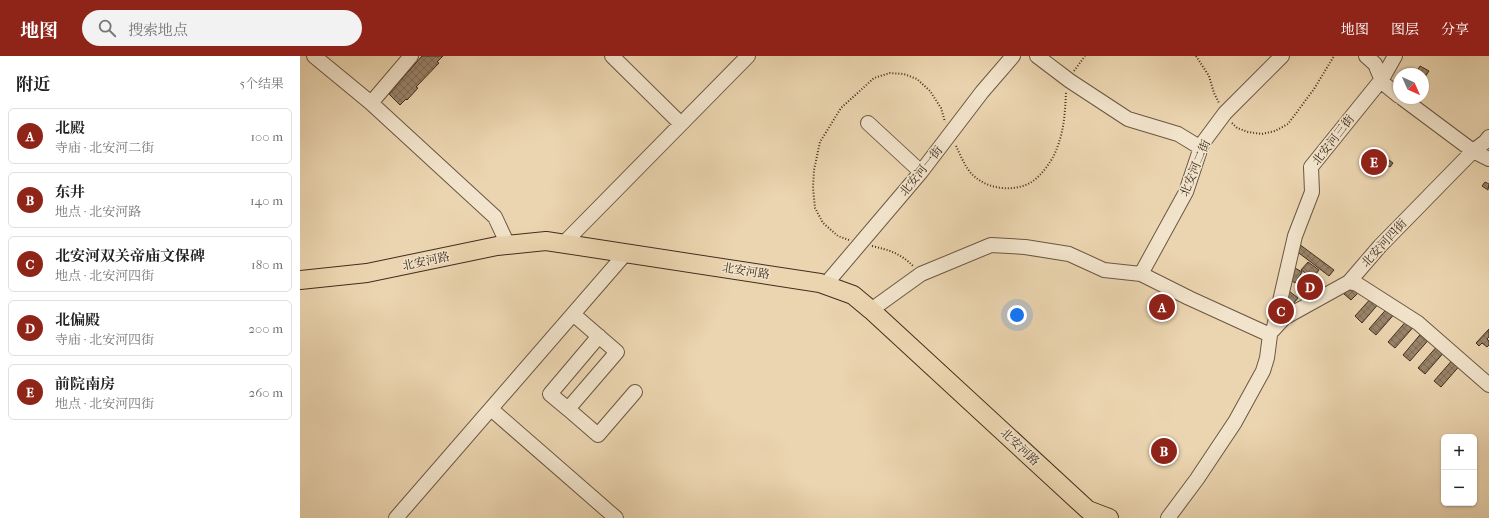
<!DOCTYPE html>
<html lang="zh">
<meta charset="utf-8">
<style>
body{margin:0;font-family:"IM FELL French Canon","Noto Serif SC",serif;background:#f2f2f2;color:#222}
.controls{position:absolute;right:12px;bottom:12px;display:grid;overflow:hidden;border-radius:6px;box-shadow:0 1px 3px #0004}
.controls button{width:36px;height:36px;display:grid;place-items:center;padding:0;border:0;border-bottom:1px solid #e0e0e0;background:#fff;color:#222;font:20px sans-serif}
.compass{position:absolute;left:1093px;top:12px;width:36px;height:36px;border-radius:50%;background:#fff;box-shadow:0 1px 3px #0004;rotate:135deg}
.you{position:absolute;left:717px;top:259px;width:14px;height:14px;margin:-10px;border:3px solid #fff;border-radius:50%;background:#1a73e8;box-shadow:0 0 0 6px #1a73e833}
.badge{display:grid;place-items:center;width:26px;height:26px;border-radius:50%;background:#8f2418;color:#fff;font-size:13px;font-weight:700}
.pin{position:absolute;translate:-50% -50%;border:2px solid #fff;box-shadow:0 1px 4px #0006}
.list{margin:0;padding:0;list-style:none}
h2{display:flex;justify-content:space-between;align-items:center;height:52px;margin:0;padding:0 16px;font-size:17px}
h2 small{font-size:13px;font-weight:400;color:#767676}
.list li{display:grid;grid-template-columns:26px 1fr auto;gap:12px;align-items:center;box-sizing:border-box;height:56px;margin:0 8px 8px;padding:0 8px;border:1px solid #e0e0e0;border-radius:6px}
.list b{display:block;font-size:15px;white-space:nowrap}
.list p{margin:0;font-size:13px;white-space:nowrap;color:#767676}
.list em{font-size:13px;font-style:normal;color:#767676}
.icon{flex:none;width:22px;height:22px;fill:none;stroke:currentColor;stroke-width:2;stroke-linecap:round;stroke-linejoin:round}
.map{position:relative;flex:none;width:1189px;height:462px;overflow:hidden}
header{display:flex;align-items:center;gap:24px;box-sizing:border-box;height:56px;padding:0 20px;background:#8f2418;color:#fff}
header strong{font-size:19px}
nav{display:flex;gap:22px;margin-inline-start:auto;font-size:14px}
.search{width:280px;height:36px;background:#f2f2f2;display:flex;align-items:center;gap:10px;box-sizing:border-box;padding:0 14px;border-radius:22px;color:#767676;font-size:15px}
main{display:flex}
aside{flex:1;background:#fff}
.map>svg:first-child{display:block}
</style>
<header>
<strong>地图</strong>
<div class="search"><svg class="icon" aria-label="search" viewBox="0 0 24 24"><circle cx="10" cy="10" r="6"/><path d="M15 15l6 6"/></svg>搜索地点</div>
<nav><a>地图</a><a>图层</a><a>分享</a></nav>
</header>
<main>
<aside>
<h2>附近<small>5个结果</small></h2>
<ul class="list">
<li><span class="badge">A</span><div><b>北殿</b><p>寺庙 · 北安河二街</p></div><em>100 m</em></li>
<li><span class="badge">B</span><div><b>东井</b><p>地点 · 北安河路</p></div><em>140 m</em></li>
<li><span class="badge">C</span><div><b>北安河双关帝庙文保碑</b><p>地点 · 北安河四街</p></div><em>180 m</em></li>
<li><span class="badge">D</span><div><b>北偏殿</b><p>寺庙 · 北安河四街</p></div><em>200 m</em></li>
<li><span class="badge">E</span><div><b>前院南房</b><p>地点 · 北安河四街</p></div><em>260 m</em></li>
</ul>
</aside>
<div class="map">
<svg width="1189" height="462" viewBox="0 0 1189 462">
<defs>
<pattern id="building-cross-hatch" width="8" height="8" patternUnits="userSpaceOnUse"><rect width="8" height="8" fill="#99846a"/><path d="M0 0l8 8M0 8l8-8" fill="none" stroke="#7e6c57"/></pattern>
</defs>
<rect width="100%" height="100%" fill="#ebd5b0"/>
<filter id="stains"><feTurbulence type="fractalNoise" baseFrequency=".005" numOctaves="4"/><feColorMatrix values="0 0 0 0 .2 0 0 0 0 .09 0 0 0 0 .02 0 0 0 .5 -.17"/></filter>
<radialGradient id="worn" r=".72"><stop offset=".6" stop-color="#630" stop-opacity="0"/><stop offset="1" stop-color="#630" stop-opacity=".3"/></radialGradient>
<path fill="url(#building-cross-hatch)" stroke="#402d1e" d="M122,0H143L137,6L139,7L116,31L118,32L107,44L106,43L100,49L89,38Z
M1120,10L1129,15L1123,24V18H1115Z
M1077,96L1082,100L1071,115L1066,111Z
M1085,101L1093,107L1090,111L1082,105Z
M1185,126L1189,128L1188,134L1182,130Z
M999,188L1034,214L1029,220L995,194Z
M1008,206L1019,214L1013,222L1001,214Z
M995,212L1002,216L995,227L988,222Z
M1011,224L1017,229L1009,239L1003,234Z
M1051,231L1058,237L1051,244L1044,238Z
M989,235L998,242L993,248L984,242Z
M1073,240L1080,246L1062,267L1055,260Z
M862,241L871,247L863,260L854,255Z
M1090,249L1097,255L1076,279L1069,273Z
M1109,262L1116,268L1095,292L1088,286Z
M1189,273V281L1187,283L1189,285V289L1187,291L1182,287L1179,290L1176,287Z
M1124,274L1131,281L1110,305L1103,299Z
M1139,288L1146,294L1125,318L1118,312Z
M1155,301L1162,307L1141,331L1134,325Z"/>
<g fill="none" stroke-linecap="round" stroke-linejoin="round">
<g stroke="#6b5742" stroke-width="16">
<path id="minor" d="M14,0L71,47
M111,0L71,47L195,161L208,189
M312,0L381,68
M737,0L770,25L828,63L878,78L901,92
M1066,0L1075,8L1083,27L1099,40
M1102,42L1173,95L1189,103
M568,67L621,116
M263,188L448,0
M841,218L886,136L902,88L925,57L982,0
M1049,226L1057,228L1118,267L1189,329
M525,229L621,116L682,36L713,0
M571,254L621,218L691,189L725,191L769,198L804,214L841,218L889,242L970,279L967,302L963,315L935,366L897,423L868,462
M273,258L317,296L268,353L298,379L335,336
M974,271L995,180L1012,136L1011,111L1082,23L1095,0
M973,274L984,262L1049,226L1080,190L1173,95L1185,86L1189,81
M191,353L316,462
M268,353L250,338L299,280
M96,462L326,197"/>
</g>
<g stroke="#402d1e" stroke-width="20">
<path id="major" d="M0,224L67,217L197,190L246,185L520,227L553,239L571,254L788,454L809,462"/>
</g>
<path stroke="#402d1e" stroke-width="2" stroke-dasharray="1 2" stroke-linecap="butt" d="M896,0L909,20L914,37L919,47
M774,15L785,0
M932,67L937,72L948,76L962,78L975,75L988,68L1014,33L1034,0
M656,90C661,100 666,114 675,121C689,133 713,136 730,127C740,121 749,109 754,99C764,78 765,58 766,36
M549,184L538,180L523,167L515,152L513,132L514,114L520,86L541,52L574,22L590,17L604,18L617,23L630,35L641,52L645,66
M572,190C589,194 600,197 613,210"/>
<use href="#minor" stroke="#f2e4cc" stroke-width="14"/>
<use href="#major" stroke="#ebd5b0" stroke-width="18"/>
</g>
<g text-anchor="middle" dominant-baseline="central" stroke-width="3" stroke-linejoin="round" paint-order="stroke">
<g font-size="12" fill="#402d1e" stroke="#f2e4cc">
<text transform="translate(1033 84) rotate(-52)">北安河三街</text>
<text transform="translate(895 112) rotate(-67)">北安河二街</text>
<text transform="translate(621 115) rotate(-51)">北安河一街</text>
<text transform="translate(1084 187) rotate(-47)">北安河四街</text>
<text transform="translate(126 205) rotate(-12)">北安河路</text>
<text transform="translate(446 215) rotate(9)">北安河路</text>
<text transform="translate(720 391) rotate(43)">北安河路</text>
</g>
</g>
<rect width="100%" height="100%" filter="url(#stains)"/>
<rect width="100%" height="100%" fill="url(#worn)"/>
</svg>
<div class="controls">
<button>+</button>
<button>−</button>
</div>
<svg class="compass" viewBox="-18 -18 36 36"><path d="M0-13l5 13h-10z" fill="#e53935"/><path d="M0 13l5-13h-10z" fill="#767676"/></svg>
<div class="you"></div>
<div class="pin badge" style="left:862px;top:251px">A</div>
<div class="pin badge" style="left:864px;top:395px">B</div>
<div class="pin badge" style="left:981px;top:255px">C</div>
<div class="pin badge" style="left:1010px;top:231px">D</div>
<div class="pin badge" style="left:1074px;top:106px">E</div>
</div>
</main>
